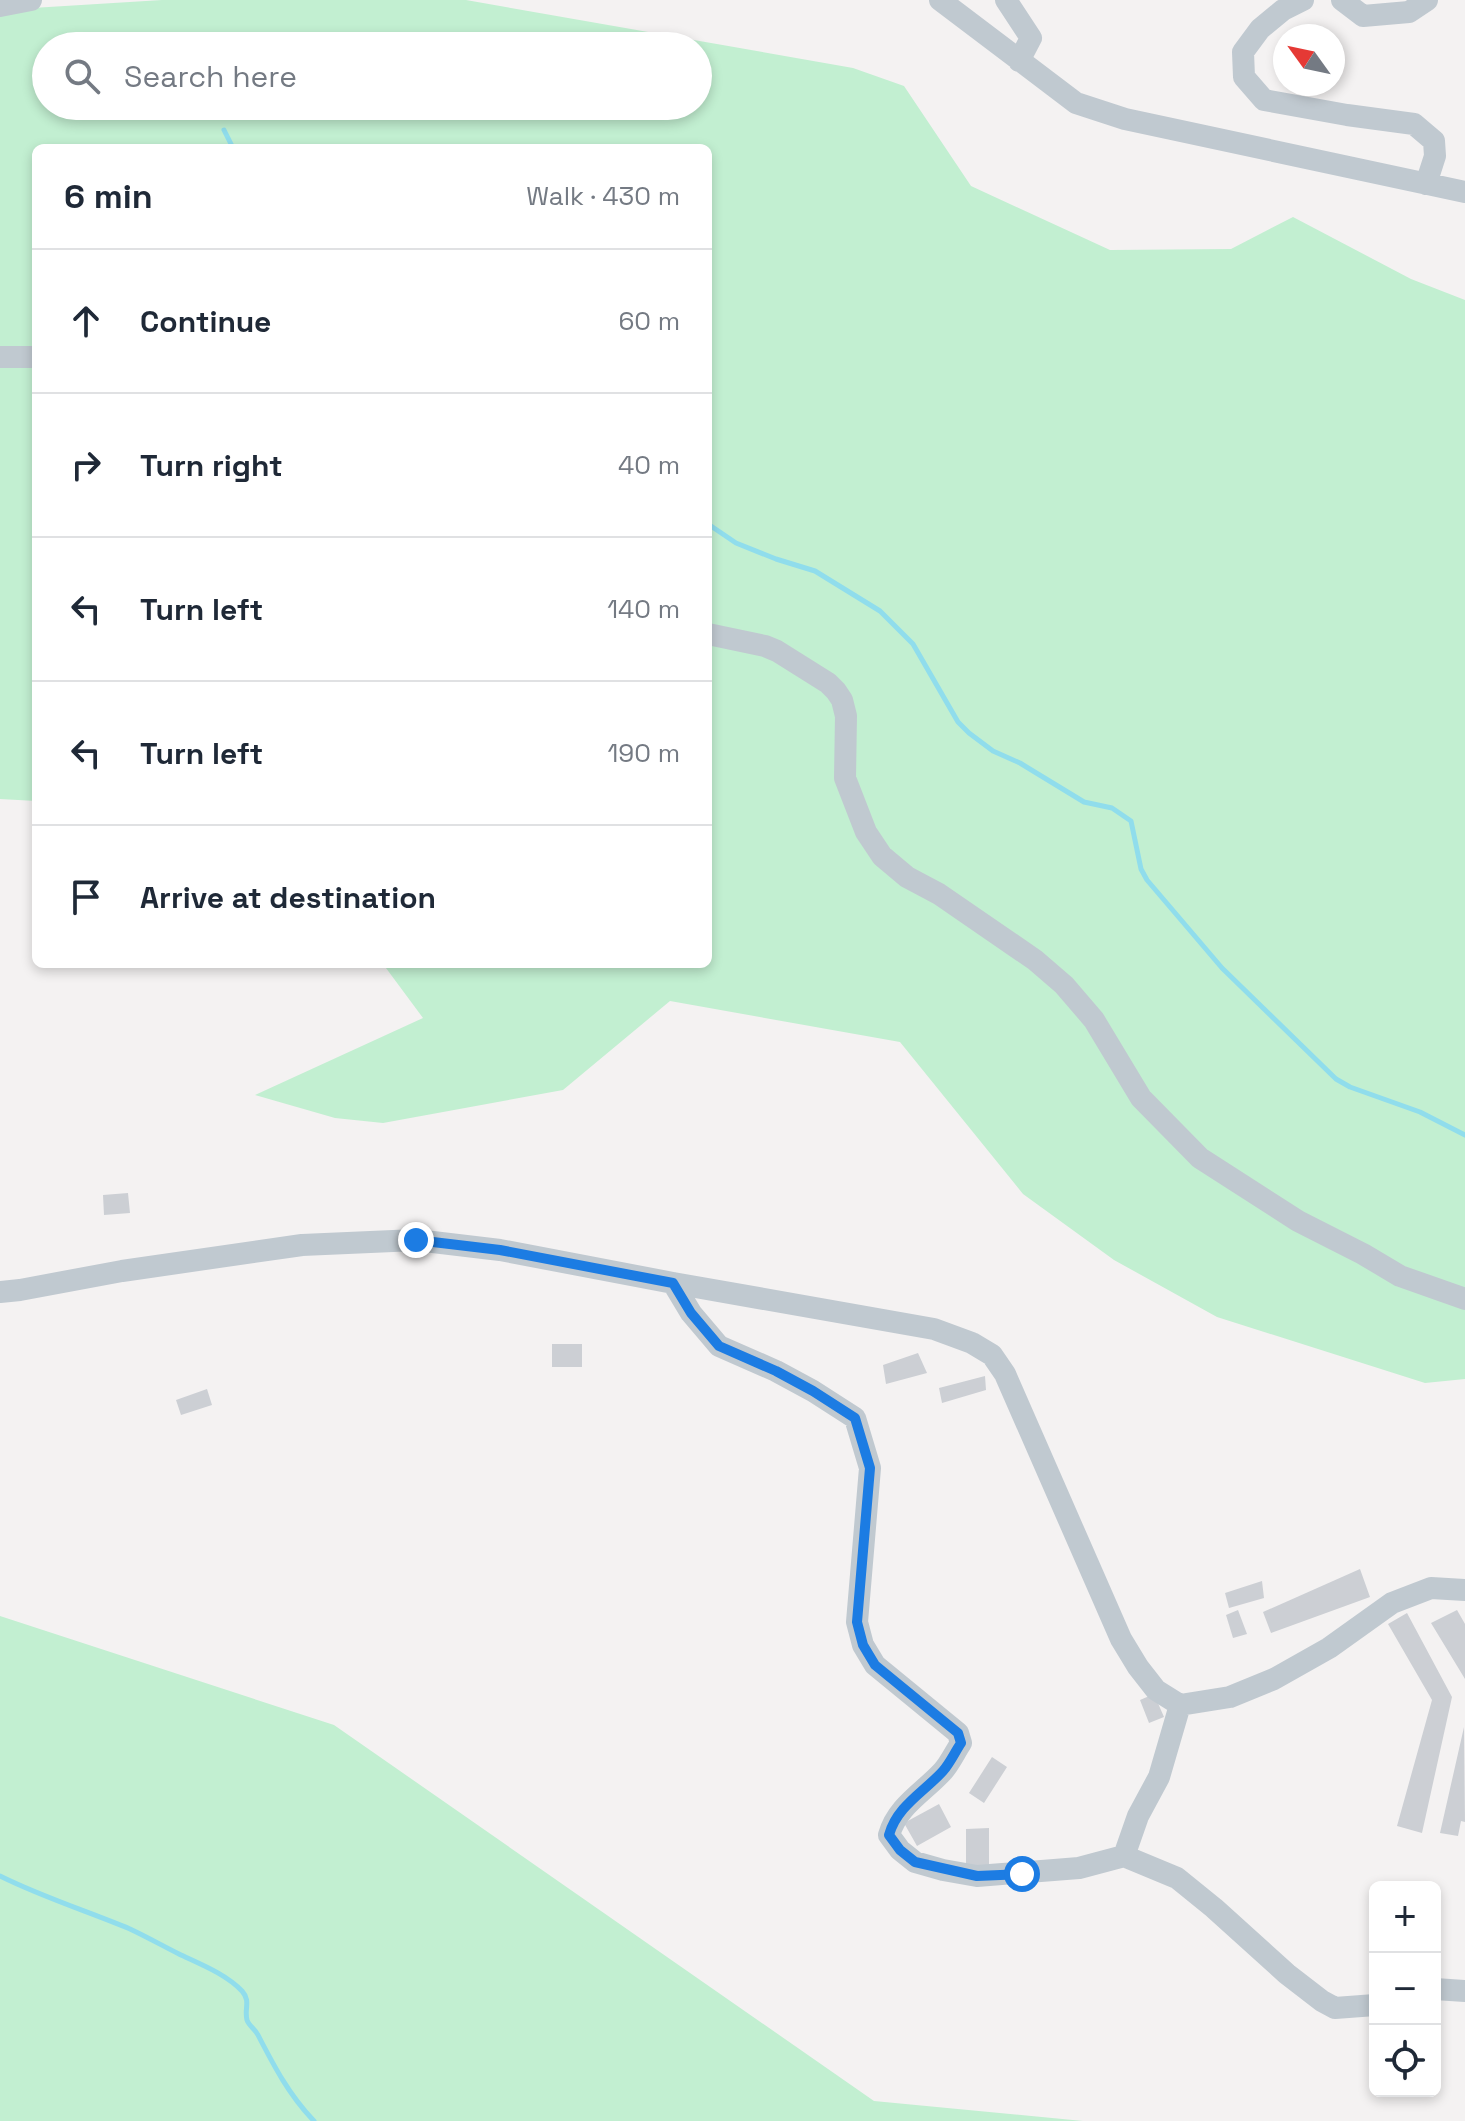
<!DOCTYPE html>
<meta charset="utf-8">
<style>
body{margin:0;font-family:"Space Grotesk",sans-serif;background:#f2f2f3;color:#1f2937}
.controls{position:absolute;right:24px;bottom:24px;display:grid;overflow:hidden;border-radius:12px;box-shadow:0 4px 12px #0003}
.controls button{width:72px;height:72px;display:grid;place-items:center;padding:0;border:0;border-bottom:2px solid #e0e1e3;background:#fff;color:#1f2937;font:40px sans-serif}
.compass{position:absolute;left:1273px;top:24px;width:72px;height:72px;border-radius:50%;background:#fff;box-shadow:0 4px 12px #0003;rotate:303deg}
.stop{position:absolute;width:24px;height:24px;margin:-18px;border:6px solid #1c7ce3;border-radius:50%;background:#fff}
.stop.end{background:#1c7ce3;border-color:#fff;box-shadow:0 2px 8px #0008}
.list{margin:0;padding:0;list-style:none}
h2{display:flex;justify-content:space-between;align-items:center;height:104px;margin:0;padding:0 32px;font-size:34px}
h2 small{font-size:26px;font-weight:400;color:#747a83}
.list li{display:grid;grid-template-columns:52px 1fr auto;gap:24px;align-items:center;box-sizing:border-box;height:144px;padding:0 32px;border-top:2px solid #e0e1e3}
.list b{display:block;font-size:30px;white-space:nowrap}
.list em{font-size:26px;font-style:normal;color:#747a83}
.icon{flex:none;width:44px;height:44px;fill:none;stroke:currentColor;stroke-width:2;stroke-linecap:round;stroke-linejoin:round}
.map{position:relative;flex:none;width:1465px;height:2121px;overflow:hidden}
.search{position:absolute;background:#fff;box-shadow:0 4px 12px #0003;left:32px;top:32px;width:680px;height:88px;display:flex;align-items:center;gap:20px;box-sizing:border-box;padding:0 28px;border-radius:44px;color:#747a83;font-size:30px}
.panel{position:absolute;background:#fff;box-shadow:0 4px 12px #0003;left:32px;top:144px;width:680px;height:824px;border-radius:12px}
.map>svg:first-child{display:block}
</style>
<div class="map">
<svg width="1465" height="2121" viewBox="0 0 1465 2121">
<rect width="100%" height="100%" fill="#f4f2f2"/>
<path fill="#c2efd1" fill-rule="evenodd" d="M162,0H466L853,68L904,86L971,186L1110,250L1231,249L1293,217L1411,279L1465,300V1379L1425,1383L1217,1317L1114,1260L1023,1194L900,1042L670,1001L563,1090L383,1123L335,1118L255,1095L423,1018L383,964H708V148H36V801L0,799V10ZM46,46H698V106H46Z
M0,1616L334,1725L874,2101L1083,2121H0Z"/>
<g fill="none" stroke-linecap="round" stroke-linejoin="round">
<path stroke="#90ddec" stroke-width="5" d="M224,130L233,148
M708,524L736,543L776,559L815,571L880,611L913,644L958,722L969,733L993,751L1020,763L1084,802L1112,808L1131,821L1141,869L1147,880L1222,968L1336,1079L1350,1087L1420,1112L1465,1135
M0,1876C42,1897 87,1911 130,1929C147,1937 163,1946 179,1954C200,1964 226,1974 242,1991C251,2001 244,2009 247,2020C249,2026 255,2029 258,2035C274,2066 289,2095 314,2121"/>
</g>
<path fill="#cccfd4" d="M128,1193L130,1213L104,1215L103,1195Z
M552,1344H582V1367H552Z
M918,1353L927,1373L886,1384L883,1365Z
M985,1376L986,1390L942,1403L939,1388Z
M207,1389L212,1405L181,1415L176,1400Z
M1360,1569L1370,1597L1271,1633L1263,1612Z
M1262,1581L1264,1598L1229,1608L1225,1593Z
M1238,1610L1247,1634L1233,1638L1226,1615Z
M1457,1610L1465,1624V1679L1431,1623Z
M1407,1613L1452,1697L1422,1833L1397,1826L1432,1700L1388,1624Z
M1154,1694L1164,1717L1149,1723L1140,1700Z
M1464,1727L1465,1822L1461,1821L1458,1836L1440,1833Z
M992,1757L1007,1767L984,1803L969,1793Z
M939,1804L951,1827L917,1846L904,1823Z
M989,1828V1865H966V1829Z"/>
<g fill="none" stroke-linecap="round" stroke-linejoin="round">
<path stroke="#c0c9d0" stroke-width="22" d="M940,0L1076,103L1125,119L1465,192
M1006,0L1031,38L1019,61
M1303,0L1283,10L1260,29L1243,52L1244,77L1264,100L1347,115L1414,124L1434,141L1435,156L1426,184
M1342,0L1363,16L1409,12L1427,0
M0,6L31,0
M0,357H36
M708,634L765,646L777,651L828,683L836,691L842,700L846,716L845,778L866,832L882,856L907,877L939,894L1035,960L1064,985L1094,1020L1141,1098L1200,1158L1298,1221L1363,1254L1400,1276L1465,1299
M673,1283L691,1313L719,1346L776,1371L813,1391L855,1418L870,1468L857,1622L863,1645L875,1665L958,1733L961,1743C955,1752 950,1763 943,1771C924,1792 897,1806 889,1835L900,1850L915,1862L943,1870L977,1876L1079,1868L1124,1856L1177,1878L1214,1908L1287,1974L1322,2001L1335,2008L1375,2005
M0,1292L20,1290L122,1271L302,1245L416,1240L500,1250L673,1283L934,1329L972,1343L992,1355L1005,1374L1121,1639L1138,1667L1156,1690L1180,1705
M1124,1856L1138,1816L1159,1777L1180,1705L1230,1697L1274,1679L1329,1648L1392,1603L1431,1588L1465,1590
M1435,1989L1465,1991"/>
</g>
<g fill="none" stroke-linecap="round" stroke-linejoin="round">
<path stroke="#1c7ce3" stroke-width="10" d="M416,1240L500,1250L673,1283L691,1313L719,1346L776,1371L813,1391L855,1418L870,1468L857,1622L863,1645L875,1665L958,1733L961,1743C955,1752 950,1763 943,1771C924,1792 897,1806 889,1835L900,1850L915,1862L977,1876L1022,1874"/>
</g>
</svg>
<div class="controls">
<button>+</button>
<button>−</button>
<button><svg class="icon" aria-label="locate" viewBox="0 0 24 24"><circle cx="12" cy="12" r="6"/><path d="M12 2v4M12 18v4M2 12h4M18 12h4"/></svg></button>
</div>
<svg class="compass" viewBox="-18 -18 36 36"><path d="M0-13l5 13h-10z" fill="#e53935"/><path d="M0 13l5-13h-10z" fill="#747a83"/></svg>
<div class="stop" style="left:1022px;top:1874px"></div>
<div class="stop end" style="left:416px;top:1240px"></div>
<div class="search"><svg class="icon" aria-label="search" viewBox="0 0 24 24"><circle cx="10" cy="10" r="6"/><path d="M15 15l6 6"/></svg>Search here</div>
<section class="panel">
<h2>6 min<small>Walk · 430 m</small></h2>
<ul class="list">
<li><svg class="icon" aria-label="ahead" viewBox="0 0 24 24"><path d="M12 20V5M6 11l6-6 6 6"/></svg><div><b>Continue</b></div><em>60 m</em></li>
<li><svg class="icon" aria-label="right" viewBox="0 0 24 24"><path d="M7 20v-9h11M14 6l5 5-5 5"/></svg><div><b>Turn right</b></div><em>40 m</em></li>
<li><svg class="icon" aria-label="left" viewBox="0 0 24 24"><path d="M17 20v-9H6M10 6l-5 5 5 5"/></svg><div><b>Turn left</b></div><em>140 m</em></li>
<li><svg class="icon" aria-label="left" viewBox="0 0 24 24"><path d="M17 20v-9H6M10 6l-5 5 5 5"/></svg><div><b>Turn left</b></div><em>190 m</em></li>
<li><svg class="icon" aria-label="arrive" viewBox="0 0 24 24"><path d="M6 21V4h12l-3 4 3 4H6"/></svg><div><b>Arrive at destination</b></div></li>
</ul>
</section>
</div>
